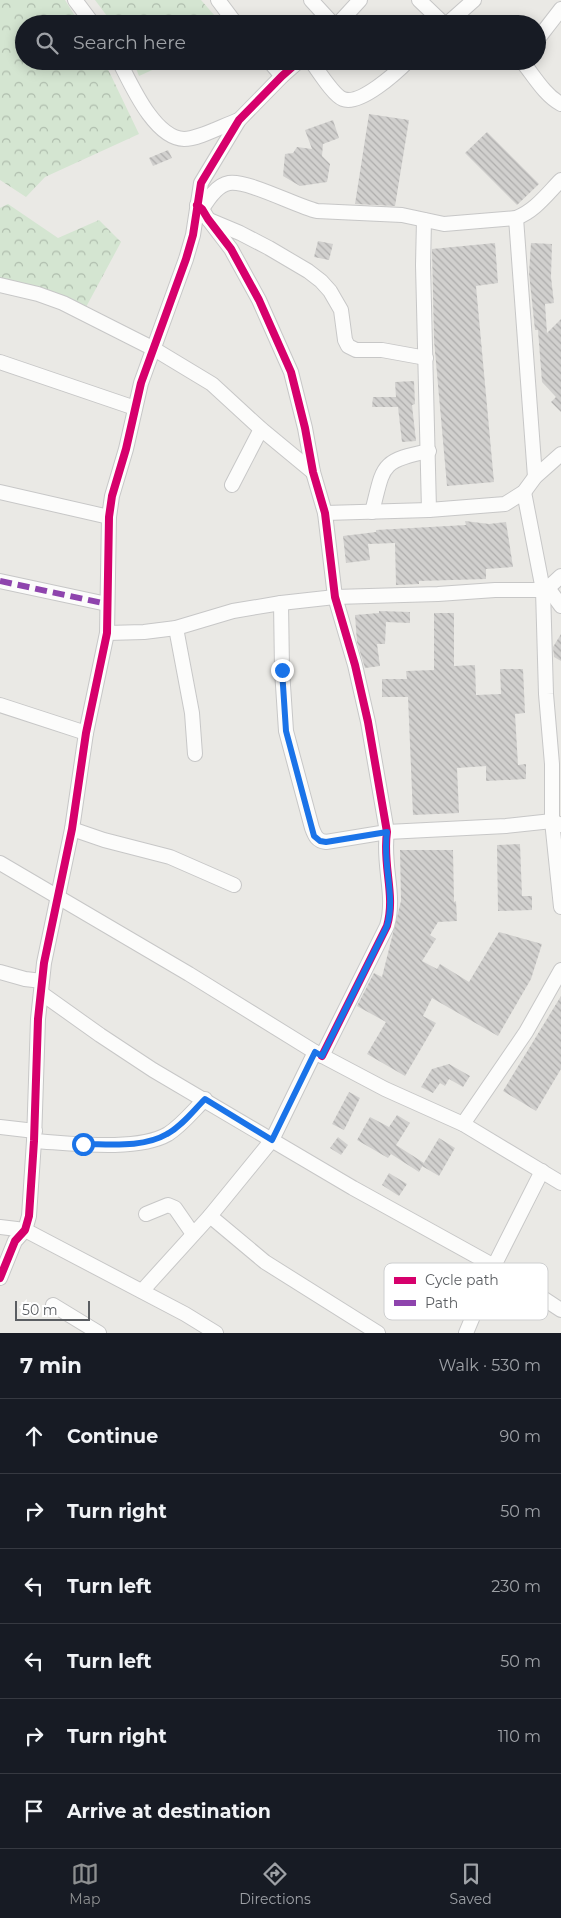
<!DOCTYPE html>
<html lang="en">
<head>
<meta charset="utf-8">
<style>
	:root { --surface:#171b24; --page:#242831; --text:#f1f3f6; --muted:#9ea1a6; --line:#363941; --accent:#8d8f90 }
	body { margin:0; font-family:Montserrat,sans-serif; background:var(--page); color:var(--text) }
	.scale { position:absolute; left:15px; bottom:12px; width:75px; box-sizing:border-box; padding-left:5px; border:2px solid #5b5e62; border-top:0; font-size:14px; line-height:18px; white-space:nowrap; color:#5b5e62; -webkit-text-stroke:4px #fff; paint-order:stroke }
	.stop { position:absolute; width:15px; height:15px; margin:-11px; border:4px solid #1a73e8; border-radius:50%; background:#fff }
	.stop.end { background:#1a73e8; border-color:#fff; box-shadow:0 1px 5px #0008 }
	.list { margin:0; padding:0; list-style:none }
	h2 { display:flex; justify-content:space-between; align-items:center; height:65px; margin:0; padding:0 20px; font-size:21px }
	h2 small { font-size:16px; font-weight:400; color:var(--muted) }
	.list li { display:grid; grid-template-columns:32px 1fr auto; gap:15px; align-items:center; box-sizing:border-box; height:75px; padding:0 20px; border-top:1px solid var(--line) }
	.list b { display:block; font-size:19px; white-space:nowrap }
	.list em { font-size:16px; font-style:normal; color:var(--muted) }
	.icon { flex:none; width:28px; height:28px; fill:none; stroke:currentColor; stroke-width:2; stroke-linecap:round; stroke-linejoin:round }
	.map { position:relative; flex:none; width:561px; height:1333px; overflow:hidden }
	.search { position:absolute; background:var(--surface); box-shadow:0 2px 12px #0003; left:15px; right:15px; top:15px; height:55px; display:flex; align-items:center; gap:12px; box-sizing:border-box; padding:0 18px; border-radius:28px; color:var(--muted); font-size:19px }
	.sheet { height:515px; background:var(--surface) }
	nav { display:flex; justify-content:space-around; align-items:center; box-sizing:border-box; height:70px; border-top:1px solid var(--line); background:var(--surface); font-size:14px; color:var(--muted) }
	nav a { display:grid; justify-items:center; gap:2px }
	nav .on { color:var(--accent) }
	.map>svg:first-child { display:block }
	.forest { fill:url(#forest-crowns) }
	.building { fill:url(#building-back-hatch) }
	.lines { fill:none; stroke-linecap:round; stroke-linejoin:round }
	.minor-casing { stroke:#c7c7c7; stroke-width:16 }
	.minor { stroke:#fcfcfb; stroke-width:14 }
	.quiet { stroke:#8e44ad; stroke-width:6; stroke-dasharray:12 6; stroke-linecap:butt }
	.cycleway-casing { stroke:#fff; stroke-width:11 }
	.cycleway { stroke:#d6006c; stroke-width:8 }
	.route { stroke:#1a73e8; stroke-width:6 }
	.key { fill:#fff; stroke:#cecfd0; stroke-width:1 }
	.key-label { font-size:14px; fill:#5b5e62 }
</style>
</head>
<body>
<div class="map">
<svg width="561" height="1333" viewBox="0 0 561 1333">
	<defs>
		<pattern id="forest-crowns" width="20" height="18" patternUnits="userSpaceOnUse" patternTransform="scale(1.25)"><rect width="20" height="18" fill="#d4e5d1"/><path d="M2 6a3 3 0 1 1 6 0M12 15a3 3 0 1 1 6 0" fill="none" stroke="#afbdad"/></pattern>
		<pattern id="building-back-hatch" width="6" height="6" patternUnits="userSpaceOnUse" patternTransform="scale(1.25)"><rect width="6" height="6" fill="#d1d0ce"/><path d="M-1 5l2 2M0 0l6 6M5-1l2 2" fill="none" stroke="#adacab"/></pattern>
	</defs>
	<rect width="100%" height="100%" fill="#eae9e5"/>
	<!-- forest -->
	<g class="forest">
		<polygon points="0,0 65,0 80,24 24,24 24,61 104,61 139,134 45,177 26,197 0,180"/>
		<polygon points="95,0 201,0 222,24 113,24"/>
		<polygon points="133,61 172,61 139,76"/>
		<polygon points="8,204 58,238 99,220 121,242 85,309 0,290 0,208"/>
	</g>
	<!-- building -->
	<g class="building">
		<polygon points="369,114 409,120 395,206 355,204"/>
		<polygon points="333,120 339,138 323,144 322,156 330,164 327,182 300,186 283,176 285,154 293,153 297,147 312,149 305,130"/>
		<polygon points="487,132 539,184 517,205 465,153"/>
		<polygon points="168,150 172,158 153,166 149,158"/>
		<polygon points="318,241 333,244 329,260 314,257"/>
		<polygon points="495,243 498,283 476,286 494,482 447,486 434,340 432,249"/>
		<polygon points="531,243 552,244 551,277 554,303 545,304 547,333 561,319 561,412 551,402 556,397 542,382 538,330 535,330 529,273"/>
		<polygon points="414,381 415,404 412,405 416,441 402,442 398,407 372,407 373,397 396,397 395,382"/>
		<polygon points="465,521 489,524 506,522 513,567 486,569 486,579 419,581 419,584 396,585 395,543 368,544 370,560 346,563 343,536 376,532 376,530 466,525"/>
		<polygon points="379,611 410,612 410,623 386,622 385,644 377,644 380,666 365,668 357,642 355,615 379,613"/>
		<polygon points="434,613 454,613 454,666 475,665 476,695 501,694 500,669 523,669 525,713 515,714 518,765 526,764 526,779 486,781 486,766 457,768 459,813 413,815 408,697 382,697 382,679 407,679 406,671 434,670"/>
		<polygon points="561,634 561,661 554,657 553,647"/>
		<polygon points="520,844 522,896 532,896 532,910 498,911 497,845"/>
		<polygon points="400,850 453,850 454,902 456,901 457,921 438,922 430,935 436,939 422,961 437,969 440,964 469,982 499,932 542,944 531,979 498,1036 432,998 423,1016 436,1023 405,1076 367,1054 386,1022 357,1006 374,973 382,977 401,901"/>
		<polygon points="561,996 561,1069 536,1111 503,1091"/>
		<polygon points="449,1064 470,1076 463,1087 449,1079 445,1086 440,1083 433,1093 421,1087 432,1069"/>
		<polygon points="349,1092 360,1098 344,1130 332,1124"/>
		<polygon points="397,1115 410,1123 396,1145 424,1163 419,1172 391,1154 388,1158 357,1140 370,1117 389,1127"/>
		<polygon points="338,1137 348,1145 341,1155 330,1148"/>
		<polygon points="439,1138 455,1148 439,1176 422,1166"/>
		<polygon points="389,1173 407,1184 399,1196 382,1185"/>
	</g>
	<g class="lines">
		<!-- minor casing -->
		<g class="minor-casing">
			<g id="minor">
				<polyline points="75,0 93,24"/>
				<polyline points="218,0 236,24"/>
				<polyline points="311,0 333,24"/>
				<polyline points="419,0 444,24"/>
				<polyline points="338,24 360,0"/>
				<polyline points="447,24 474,0"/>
				<polyline points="537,40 561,9"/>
				<path d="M119 61C131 84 154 138 184 139 199 139 224 125 239 120"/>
				<polyline points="269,61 282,76"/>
				<path d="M311 61C318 70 333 95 343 99 360 106 397 72 408 61"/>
				<path d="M526 61 525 65C535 78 546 96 561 104"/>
				<path d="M197 205 202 209 208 219 231 249 259 300 291 372 305 428 313 472 325 513 335 597 355 665 368 722 387 832C382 865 396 895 387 926L322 1056"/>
				<path d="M202 209C208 199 217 185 229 183 248 180 296 206 317 211L402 215 444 224 516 218C535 211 547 194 561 180"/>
				<polyline points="516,218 535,477"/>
				<polyline points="209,220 240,233 269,248 308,271 321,281 330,291 341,310 345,340 348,346 356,350 382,350 426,358"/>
				<polyline points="424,220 423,265 429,510"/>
				<polyline points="0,285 38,294 63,303 154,349 212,384 261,429 313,472"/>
				<polyline points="0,362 135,408"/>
				<polyline points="232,485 261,429"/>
				<polyline points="0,492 109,517"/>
				<polyline points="524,492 543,590 546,694 552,764 552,821 561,907"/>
				<path d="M372 512C384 466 379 461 429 451"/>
				<polyline points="325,513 429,510 505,504 524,492 535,477 561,454"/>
				<polyline points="0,581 107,604"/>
				<polyline points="548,588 561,606"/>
				<path d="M281 603 282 670 286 731 312 828C315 836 317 841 326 842L387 832 506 826 552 821 561 825"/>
				<polyline points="176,628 192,713 195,754"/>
				<polyline points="107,633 144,632 176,628 233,611 281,603 335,597 438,594 495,590 543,590 548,588 561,576"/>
				<polyline points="0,705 86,733"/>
				<polyline points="72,829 104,840 170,857 234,885"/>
				<polyline points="0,863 189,974 315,1052 385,1089 463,1124 561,1183"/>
				<polyline points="0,972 25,979 42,981"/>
				<polyline points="41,993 100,1035 153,1070 353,1188 494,1266 561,1310"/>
				<polyline points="463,1124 526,1032 561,970"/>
				<polyline points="0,1127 35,1131"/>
				<path d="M34 1141C70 1143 137 1152 168 1134 182 1125 193 1111 205 1099"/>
				<polyline points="146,1214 168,1205 175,1208 193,1234"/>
				<polyline points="210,1216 265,1262 378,1333"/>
				<polyline points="0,1227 25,1230 185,1314 216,1333"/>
				<polyline points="0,1278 15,1241 25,1230 29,1216 34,1141 38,1019 44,963 72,829 86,733 107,633 109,517 112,496 126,449 141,383 186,259 193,235 201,183 239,120 282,76 299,61"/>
				<polyline points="142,1291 210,1216 272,1140 315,1052"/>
				<polyline points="53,1305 99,1333"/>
				<polyline points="466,1333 494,1266 542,1171"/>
			</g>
		</g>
		<!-- minor -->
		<use href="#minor" class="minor"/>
		<!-- quiet -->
		<polyline class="quiet" points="0,581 107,604"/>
		<!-- cycleway casing -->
		<g class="cycleway-casing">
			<g id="cycleway">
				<path d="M197 205 202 209 208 219 231 249 259 300 291 372 305 428 313 472 325 513 335 597 355 665 368 722 387 832C382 865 396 895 387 926L322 1056"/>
				<polyline points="0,1278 15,1241 25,1230 29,1216 34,1141 38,1019 44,963 72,829 86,733 107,633 109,517 112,496 126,449 141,383 186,259 193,235 201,183 239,120 282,76 299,61"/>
			</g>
		</g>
		<!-- cycleway -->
		<use href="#cycleway" class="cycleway"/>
	</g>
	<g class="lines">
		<!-- route -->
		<path class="route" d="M83 1144C110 1144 143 1148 167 1134 182 1126 193 1111 205 1099L272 1140 315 1052 322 1056 387 926C396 895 382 865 387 832L326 842 320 841 314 836 286 731 282 670"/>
	</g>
	<!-- legend -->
	<rect x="384" y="1263" width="164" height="57" rx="8" class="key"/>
	<rect x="394" y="1277" width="22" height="7" fill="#d6006c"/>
	<rect x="394" y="1300" width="22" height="6" fill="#8e44ad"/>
	<g class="key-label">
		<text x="425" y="1285">Cycle path</text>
		<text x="425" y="1308">Path</text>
	</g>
</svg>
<div class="scale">50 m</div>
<div class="stop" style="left:83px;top:1144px"></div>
<div class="stop end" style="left:282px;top:670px"></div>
<div class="search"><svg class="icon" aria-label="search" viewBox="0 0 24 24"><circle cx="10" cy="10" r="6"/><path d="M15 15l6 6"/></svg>Search here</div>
</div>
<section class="sheet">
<h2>7 min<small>Walk · 530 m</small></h2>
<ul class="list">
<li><svg class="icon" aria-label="ahead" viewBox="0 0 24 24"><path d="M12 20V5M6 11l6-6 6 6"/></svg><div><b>Continue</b></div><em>90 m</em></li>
<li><svg class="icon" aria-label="right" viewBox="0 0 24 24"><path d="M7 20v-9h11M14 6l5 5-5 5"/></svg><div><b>Turn right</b></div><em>50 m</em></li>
<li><svg class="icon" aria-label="left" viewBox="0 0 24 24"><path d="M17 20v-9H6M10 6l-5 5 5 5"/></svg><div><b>Turn left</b></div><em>230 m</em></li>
<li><svg class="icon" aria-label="left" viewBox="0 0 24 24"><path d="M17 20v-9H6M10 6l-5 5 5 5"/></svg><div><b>Turn left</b></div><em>50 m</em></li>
<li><svg class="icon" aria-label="right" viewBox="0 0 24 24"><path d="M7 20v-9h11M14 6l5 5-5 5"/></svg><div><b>Turn right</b></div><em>110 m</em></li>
<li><svg class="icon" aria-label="arrive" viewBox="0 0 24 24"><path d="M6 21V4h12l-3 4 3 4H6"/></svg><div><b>Arrive at destination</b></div></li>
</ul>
</section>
<nav>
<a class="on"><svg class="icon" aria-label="map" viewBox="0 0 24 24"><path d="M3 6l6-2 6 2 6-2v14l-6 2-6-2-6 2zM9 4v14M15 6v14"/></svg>Map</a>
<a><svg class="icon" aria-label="directions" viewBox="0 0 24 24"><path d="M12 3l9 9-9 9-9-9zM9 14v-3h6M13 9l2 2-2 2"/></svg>Directions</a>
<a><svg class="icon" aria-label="saved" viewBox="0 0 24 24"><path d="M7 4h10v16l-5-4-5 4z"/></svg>Saved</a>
</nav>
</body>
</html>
